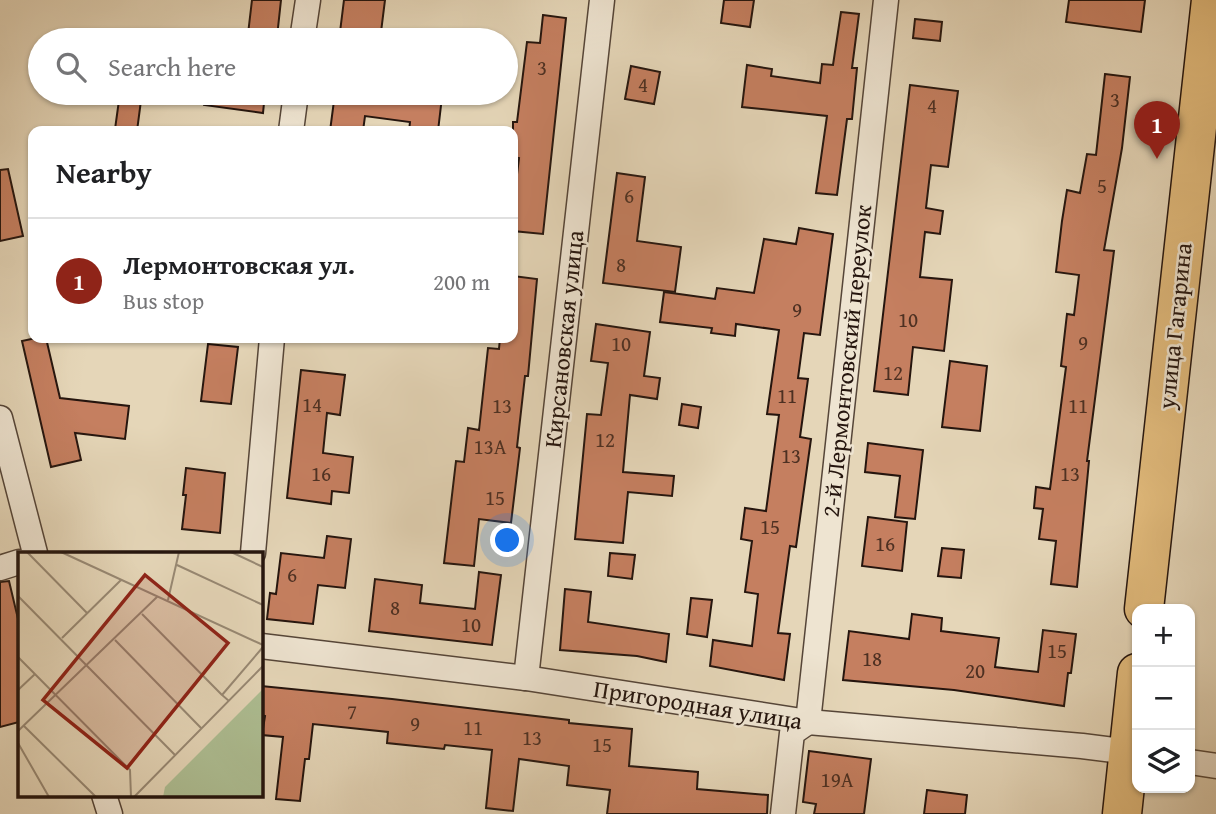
<!DOCTYPE html>
<html lang="en">
<head>
<meta charset="utf-8">
<style>
	:root { --surface:#fff; --page:#f6f6f6; --text:#202124; --muted:#757577; --line:#e0e0e0; --accent:#8f2418 }
	body { margin:0; font-family:"Gentium Book Plus",serif; background:var(--page); color:var(--text) }
	.controls { position:absolute; right:21px; bottom:21px; display:grid; overflow:hidden; border-radius:14px; box-shadow:0 2px 5px #0004 }
	.controls button { width:63px; height:63px; display:grid; place-items:center; padding:0; border:0; border-bottom:2px solid var(--line); background:var(--surface); color:var(--text); font:35px sans-serif }
	.you { position:absolute; left:508px; top:541px; width:24px; height:24px; margin:-18px; border:5px solid #fff; border-radius:50%; background:#1a73e8; box-shadow:0 0 0 10px #1a73e833 }
	.badge { display:grid; place-items:center; width:46px; height:46px; border-radius:50%; background:var(--accent); color:#fff; font-size:23px; font-weight:700 }
	.pin { position:absolute; translate:-50% -58px; filter:drop-shadow(0 2px 4px #0008) }
	.pin::after { content:''; position:absolute; top:37px; width:24px; height:21px; background:inherit; clip-path:polygon(0 0,100% 0,50% 100%) }
	.list { margin:0; padding:0; list-style:none }
	h2 { display:flex; justify-content:space-between; align-items:center; height:91px; margin:0; padding:0 28px; font-size:30px }
	h2 small { font-size:23px; font-weight:400; color:var(--muted) }
	.list li { display:grid; grid-template-columns:46px 1fr auto; gap:21px; align-items:center; box-sizing:border-box; height:126px; padding:0 28px; border-top:2px solid var(--line) }
	.list b { display:block; font-size:26px; white-space:nowrap }
	.list p { margin:0; font-size:23px; white-space:nowrap; color:var(--muted) }
	.list em { font-size:23px; font-style:normal; color:var(--muted) }
	.icon { flex:none; width:38px; height:38px; fill:none; stroke:currentColor; stroke-width:2; stroke-linecap:round; stroke-linejoin:round }
	.map { position:relative; flex:none; width:1216px; height:814px; overflow:hidden }
	.search { position:absolute; background:var(--surface); box-shadow:0 2px 5px #0004; left:28px; top:28px; width:490px; height:77px; display:flex; align-items:center; gap:18px; box-sizing:border-box; padding:0 24px; border-radius:38px; color:var(--muted); font-size:26px }
	.panel { position:absolute; background:var(--surface); box-shadow:0 2px 5px #0004; left:28px; top:126px; width:490px; height:217px; border-radius:14px }
	.map>svg:first-child { display:block }
	.building { fill:#c57f60; stroke:#25150e; stroke-width:2 }
	.lines { fill:none; stroke-linecap:round; stroke-linejoin:round }
	.minor-casing { stroke:#554538; stroke-width:27 }
	.primary-casing { stroke:#25150e; stroke-width:41 }
	.minor { stroke:#eee4d1; stroke-width:24 }
	.primary { stroke:#e2bb7c; stroke-width:38 }
	.labels { text-anchor:middle; stroke-width:5; stroke-linejoin:round; paint-order:stroke }
	.number-label { font-size:21px; fill:#4d3022 }
	.street-label { font-size:24px; fill:#25150e; stroke:#eee4d1 }
	.inset-road { fill:none; stroke:#988974; stroke-width:2 }
	.view { fill:#8f2418; fill-opacity:0.15; stroke:#8f2418; stroke-width:3.5 }
	.inset-edge { fill:none; stroke:#25150e; stroke-width:3.5 }
</style>
</head>
<body>
<div class="map">
<svg width="1216" height="814" viewBox="0 0 1216 814">
	<rect width="100%" height="100%" fill="#e5d6b8"/>
	<filter id="stains"><feTurbulence type="fractalNoise" baseFrequency=".00286" numOctaves="4"/><feColorMatrix values="0 0 0 0 .2 0 0 0 0 .09 0 0 0 0 .02 0 0 0 .5 -.17"/></filter>
	<radialGradient id="worn" r=".72"><stop offset=".6" stop-color="#630" stop-opacity="0"/><stop offset="1" stop-color="#630" stop-opacity=".3"/></radialGradient>
	<!-- building -->
	<g class="building">
		<polygon points="252,0 281,0 277,37 248,34"/>
		<polygon points="344,0 385,0 380,40 339,40"/>
		<polygon points="724,0 754,0 750,27 721,23"/>
		<polygon points="1069,0 1145,0 1141,32 1066,22"/>
		<polygon points="841,12 859,14 852,68 857,68 852,119 847,119 837,195 816,193 827,116 742,107 747,65 772,69 771,76 820,83 822,64 833,65"/>
		<polygon points="543,15 566,18 543,234 513,231 513,207 519,158 513,157 513,122 517,122 527,42 540,43"/>
		<polygon points="915,19 942,22 940,41 913,38"/>
		<polygon points="631,66 660,72 654,104 625,99"/>
		<polygon points="1105,74 1130,77 1122,148 1104,250 1114,251 1087,461 1089,461 1077,587 1051,584 1056,541 1039,539 1043,509 1034,508 1036,487 1050,489 1066,367 1061,366 1067,314 1074,315 1079,275 1056,272 1062,221 1067,190 1080,193 1087,154 1096,155"/>
		<polygon points="910,85 958,91 948,167 931,165 926,208 943,211 940,234 925,232 920,277 952,280 944,351 913,347 908,395 874,391"/>
		<polygon points="120,93 142,93 137,131 115,129"/>
		<polygon points="204,93 265,93 263,113 204,105"/>
		<polygon points="335,93 402,93 442,97 438,131 409,131 410,122 365,116 363,131 330,131"/>
		<polygon points="8,169 23,236 0,241 0,170"/>
		<polygon points="617,173 645,177 637,241 681,247 675,292 603,283"/>
		<polygon points="799,228 833,234 820,335 804,333 798,378 808,379 800,437 811,439 796,547 790,546 778,633 790,634 784,680 710,666 713,640 752,646 758,594 745,592 752,541 741,539 745,508 766,511 779,415 767,414 779,330 736,324 735,336 711,333 712,328 660,322 664,292 715,299 717,288 754,293 764,239 796,244"/>
		<polygon points="513,276 537,279 528,376 525,376 517,447 520,448 511,523 479,519 474,566 444,563 456,461 464,462 468,428 479,430 488,348 499,349 500,338 513,338"/>
		<polygon points="596,324 650,332 644,376 660,378 657,399 630,395 623,472 674,476 672,496 628,492 623,543 575,539 587,414 601,415 608,363 591,361"/>
		<polygon points="36,338 46,338 60,398 129,406 125,439 75,433 81,460 51,467 22,341"/>
		<polygon points="208,344 238,347 231,404 201,401"/>
		<polygon points="950,361 987,366 980,431 942,427"/>
		<polygon points="301,370 345,375 340,415 327,413 323,453 353,457 349,493 332,491 331,504 287,498"/>
		<polygon points="682,404 701,407 698,428 679,425"/>
		<polygon points="868,443 923,450 915,519 895,517 900,476 865,472"/>
		<polygon points="186,468 225,473 220,533 182,529 186,495 183,495"/>
		<polygon points="868,517 907,522 902,571 862,566"/>
		<polygon points="327,536 351,539 345,588 318,585 313,624 267,619 270,593 276,594 281,553 324,558"/>
		<polygon points="942,548 964,550 961,578 938,576"/>
		<polygon points="610,553 635,555 632,579 608,576"/>
		<polygon points="479,572 501,575 492,645 369,631 375,579 422,585 420,603 475,609"/>
		<polygon points="9,581 19,623 19,722 0,727 0,582"/>
		<polygon points="565,589 591,592 588,622 669,634 666,662 637,656 560,650"/>
		<polygon points="691,598 712,600 707,637 687,634"/>
		<polygon points="912,614 942,618 941,631 999,638 995,667 1038,672 1043,630 1076,634 1071,673 1068,673 1064,706 954,690 843,680 849,631 909,639"/>
		<polygon points="261,686 392,699 569,720 569,723 632,729 629,766 698,772 697,789 768,795 767,814 607,814 610,790 567,785 569,766 519,759 513,811 486,808 492,750 445,745 444,749 387,743 388,732 313,724 309,759 305,759 300,801 276,799 283,737 262,735 265,716 261,715"/>
		<polygon points="809,751 871,759 864,814 814,814 816,804 803,802"/>
		<polygon points="927,790 967,795 965,814 924,814"/>
	</g>
	<g class="lines">
		<!-- minor casing -->
		<g class="minor-casing">
			<g id="minor">
				<polyline points="302,40 308,0"/>
				<polyline points="291,131 296,93"/>
				<polyline points="0,418 35,553"/>
				<polyline points="253,553 272,338"/>
				<polyline points="0,568 19,562"/>
				<polyline points="261,646 526,678 808,722 1082,746 1137,753"/>
				<polyline points="526,678 602,0"/>
				<polyline points="1190,762 1216,766"/>
				<polyline points="104,795 110,814"/>
				<polyline points="783,814 792,733 808,722 886,0"/>
			</g>
		</g>
		<!-- primary casing -->
		<g class="primary-casing">
			<g id="primary">
				<polyline points="1144,609 1211,0"/>
				<polyline points="1122,814 1137,673"/>
			</g>
		</g>
		<!-- minor -->
		<use href="#minor" class="minor"/>
		<!-- primary -->
		<use href="#primary" class="primary"/>
	</g>
	<g class="labels">
		<!-- number labels -->
		<g class="number-label">
			<text x="542" y="75">3</text>
			<text x="643" y="92">4</text>
			<text x="1115" y="107">3</text>
			<text x="932" y="113">4</text>
			<text x="1102" y="193">5</text>
			<text x="629" y="203">6</text>
			<text x="621" y="272">8</text>
			<text x="797" y="317">9</text>
			<text x="908" y="327">10</text>
			<text x="1083" y="350">9</text>
			<text x="621" y="351">10</text>
			<text x="893" y="380">12</text>
			<text x="787" y="403">11</text>
			<text x="312" y="412">14</text>
			<text x="502" y="413">13</text>
			<text x="1078" y="413">11</text>
			<text x="605" y="447">12</text>
			<text x="490" y="454">13А</text>
			<text x="791" y="463">13</text>
			<text x="321" y="481">16</text>
			<text x="1070" y="481">13</text>
			<text x="495" y="505">15</text>
			<text x="770" y="534">15</text>
			<text x="885" y="551">16</text>
			<text x="292" y="582">6</text>
			<text x="395" y="615">8</text>
			<text x="471" y="632">10</text>
			<text x="1057" y="658">15</text>
			<text x="872" y="666">18</text>
			<text x="975" y="678">20</text>
			<text x="352" y="719">7</text>
			<text x="415" y="731">9</text>
			<text x="473" y="735">11</text>
			<text x="532" y="745">13</text>
			<text x="602" y="752">15</text>
			<text x="837" y="787">19А</text>
		</g>
		<!-- street labels -->
		<g class="street-label">
			<text transform="translate(1175 326) rotate(-84)" y="8">улица Гагарина</text>
			<text transform="translate(564 339) rotate(-84)" y="8">Кирсановская улица</text>
			<text transform="translate(847 361) rotate(-84)" y="8">2-й Лермонтовский переулок</text>
			<text transform="translate(698 705) rotate(9)" y="8">Пригородная улица</text>
		</g>
	</g>
	<!-- overview -->
	<g transform="translate(18 552)">
		<rect width="245" height="245" fill="#e5d6b8"/>
		<path d="M245 137V245H145L147 235Z" fill="#aebf94"/>
		<path class="inset-road" d="M9 0 69 61M43 0 245 93M213 0 245 15M159 13 245 53M0 44 157 203M150 48 161 0M124 62 204 143M44 86 103 28M97 88 184 177M0 105 112 218 113 245M0 138 17 122M211 149 204 143 245 95M6 174 78 245M0 179 140 44M0 191 31 245M116 245 245 114"/>
		<path class="view" d="M127 23 210 91 109 216 25 148Z"/>
		<rect width="245" height="245" class="inset-edge"/>
	</g>
	<rect width="100%" height="100%" filter="url(#stains)"/>
	<rect width="100%" height="100%" fill="url(#worn)"/>
</svg>
<div class="controls">
<button>+</button>
<button>−</button>
<button><svg class="icon" aria-label="layers" viewBox="0 0 24 24"><path d="M12 4l9 5-9 5-9-5zM3 14l9 5 9-5"/></svg></button>
</div>
<div class="you"></div>
<div class="pin badge" style="left:1157px;top:159px">1</div>
<div class="search"><svg class="icon" aria-label="search" viewBox="0 0 24 24"><circle cx="10" cy="10" r="6"/><path d="M15 15l6 6"/></svg>Search here</div>
<section class="panel">
<h2>Nearby<small></small></h2>
<ul class="list">
<li><span class="badge">1</span><div><b>Лермонтовская ул.</b><p>Bus stop</p></div><em>200 m</em></li>
</ul>
</section>
</div>
</body>
</html>
